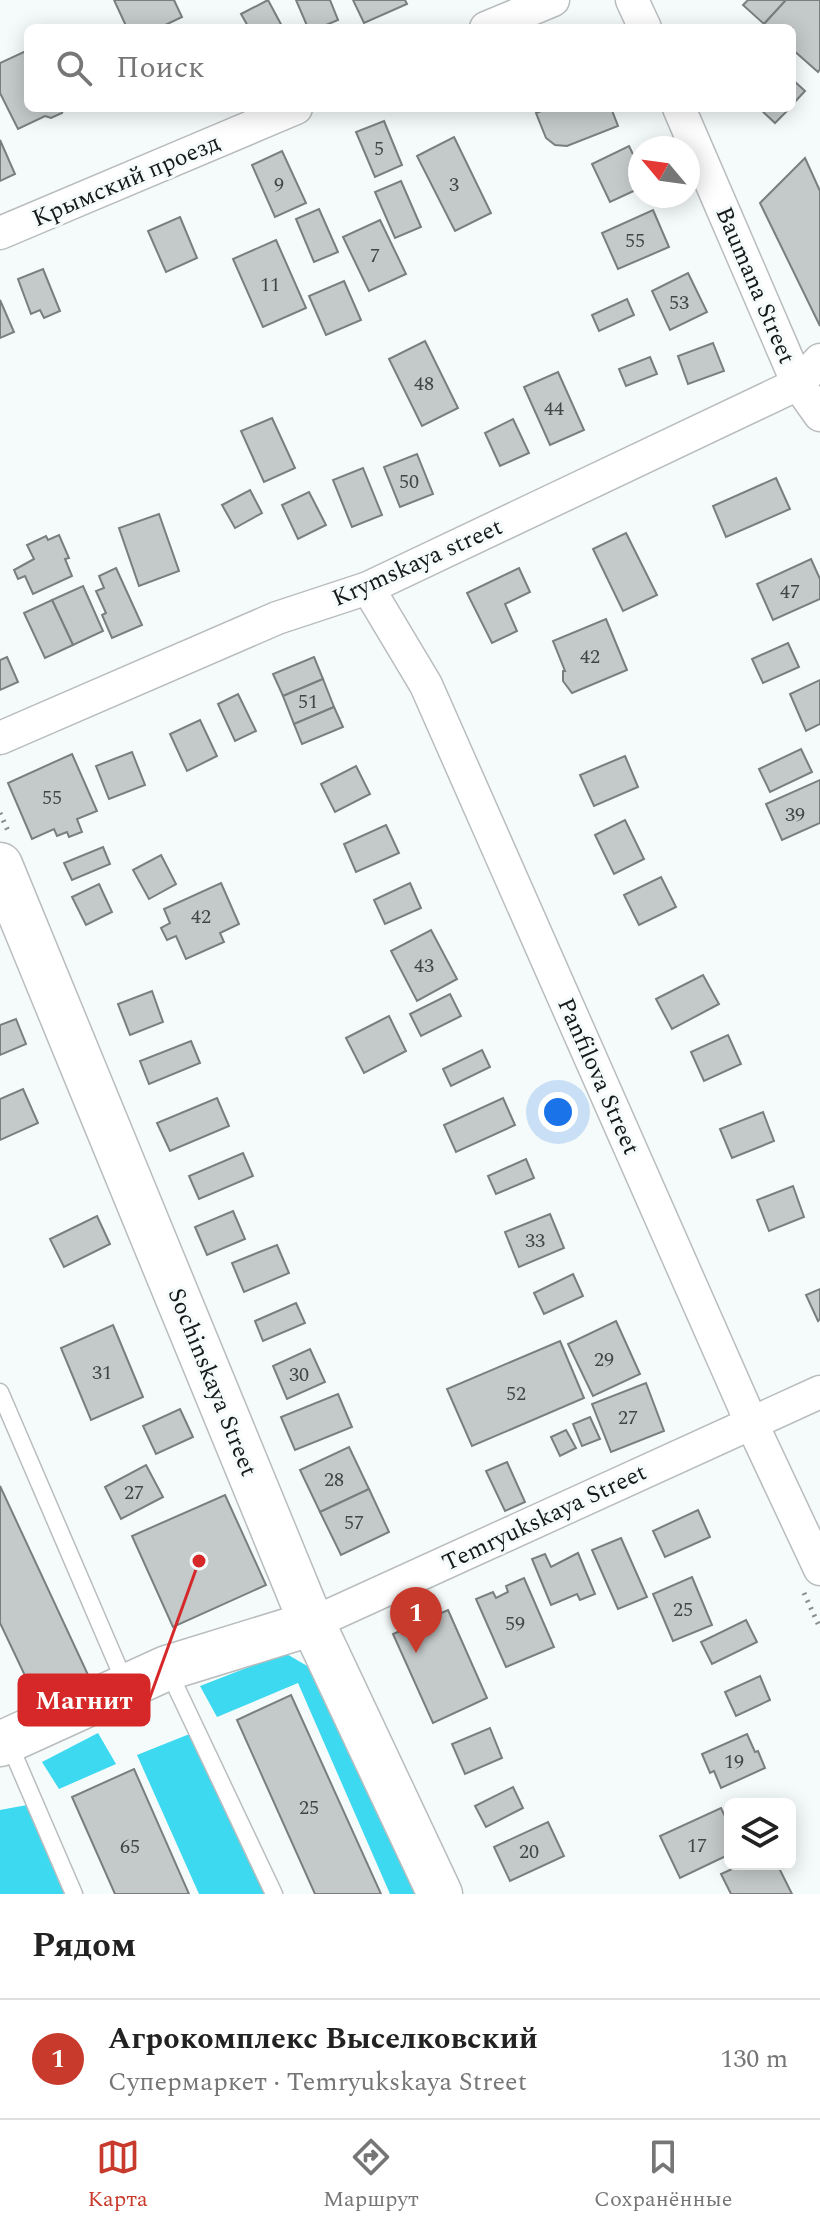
<!DOCTYPE html>
<html lang="ru">
<head>
<meta charset="utf-8">
<style>
	:root { --surface:#fff; --page:#f6f6f6; --text:#222; --muted:#767676; --line:#e0e0e0; --accent:#c83b2c }
	body { margin:0; font-family:Spectral,serif; background:var(--page); color:var(--text) }
	.controls { position:absolute; right:24px; bottom:24px; display:grid; overflow:hidden; border-radius:12px; box-shadow:0 4px 20px #0003 }
	.controls button { width:72px; height:72px; display:grid; place-items:center; padding:0; border:0; border-bottom:2px solid var(--line); background:var(--surface); color:var(--text); font:40px sans-serif }
	.compass { position:absolute; left:628px; top:136px; width:72px; height:72px; border-radius:50%; background:var(--surface); box-shadow:0 4px 20px #0003; rotate:299deg }
	.you { position:absolute; left:558px; top:1112px; width:28px; height:28px; margin:-20px; border:6px solid #fff; border-radius:50%; background:#1a73e8; box-shadow:0 0 0 12px #1a73e833 }
	.badge { display:grid; place-items:center; width:52px; height:52px; border-radius:50%; background:var(--accent); color:#fff; font-size:26px; font-weight:700 }
	.pin { position:absolute; translate:-50% -66px; filter:drop-shadow(0 2px 4px #0008) }
	.pin::after { content:''; position:absolute; top:42px; width:28px; height:24px; background:inherit; clip-path:polygon(0 0,100% 0,50% 100%) }
	.list { margin:0; padding:0; list-style:none }
	h2 { display:flex; justify-content:space-between; align-items:center; height:104px; margin:0; padding:0 32px; font-size:34px }
	h2 small { font-size:26px; font-weight:400; color:var(--muted) }
	.list li { display:grid; grid-template-columns:52px 1fr auto; gap:24px; align-items:center; box-sizing:border-box; height:120px; padding:0 32px; border-top:2px solid var(--line) }
	.list b { display:block; font-size:30px; white-space:nowrap }
	.list p { margin:0; font-size:26px; white-space:nowrap; color:var(--muted) }
	.list em { font-size:26px; font-style:normal; color:var(--muted) }
	.icon { flex:none; width:44px; height:44px; fill:none; stroke:currentColor; stroke-width:2; stroke-linecap:round; stroke-linejoin:round }
	.map { position:relative; flex:none; width:820px; height:1894px; overflow:hidden }
	.search { position:absolute; background:var(--surface); box-shadow:0 4px 20px #0003; left:24px; right:24px; top:24px; height:88px; display:flex; align-items:center; gap:20px; box-sizing:border-box; padding:0 28px; border-radius:12px; color:var(--muted); font-size:30px }
	.sheet { height:224px; background:var(--surface) }
	nav { display:flex; justify-content:space-around; align-items:center; box-sizing:border-box; height:112px; border-top:2px solid var(--line); background:var(--surface); font-size:22px; color:var(--muted) }
	nav a { display:grid; justify-items:center; gap:4px }
	nav .on { color:var(--accent) }
	.map>svg:first-child { display:block }
	.forest { fill:#3dd9f0 }
	.building { fill:#c4c9ca; stroke:#7a7e7f; stroke-width:2 }
	.lines { fill:none; stroke-linecap:round; stroke-linejoin:round }
	.lane-casing { stroke:#b9bdbe; stroke-width:19 }
	.street-casing { stroke:#b9bdbe; stroke-width:35 }
	.secondary-casing { stroke:#b9bdbe; stroke-width:47 }
	.path { stroke:#8a8e8f; stroke-width:5; stroke-dasharray:2 6; stroke-linecap:butt }
	.lane { stroke:#fff; stroke-width:16 }
	.street { stroke:#fff; stroke-width:32 }
	.secondary { stroke:#fff; stroke-width:44 }
	.labels { text-anchor:middle; stroke-width:6; stroke-linejoin:round; paint-order:stroke }
	.number-label { font-size:20px; fill:#424545 }
	.street-label { font-size:24px; fill:#171919; stroke:#f5fafb }
	.leader { fill:none; stroke:#d62828; stroke-width:3 }
	.callout-dot { fill:#d62828; stroke:#f5fafb; stroke-width:3 }
	.callout { fill:#d62828; stroke:#d62828; stroke-width:3 }
	.callout-label { font-size:26px; text-anchor:middle; font-weight:bold; fill:#fff }
</style>
</head>
<body>
<div class="map">
<svg width="820" height="1894" viewBox="0 0 820 1894">
	<rect width="100%" height="100%" fill="#f5fafb"/>
	<!-- forest -->
	<g class="forest">
		<polygon points="285,1653 338,1684 431,1894 390,1894 298,1683 217,1717 200,1686"/>
		<polygon points="98,1733 116,1764 59,1789 42,1762"/>
		<polygon points="192,1733 266,1894 199,1894 137,1755"/>
		<polygon points="27,1805 64,1894 0,1894 0,1810"/>
	</g>
	<!-- building -->
	<g class="building">
		<polygon points="114,0 174,0 182,17 159,28 127,28"/>
		<polygon points="268,0 283,28 249,28 241,14"/>
		<polygon points="296,0 330,0 338,20 319,28 308,28"/>
		<polygon points="353,0 405,0 407,4 364,23"/>
		<polygon points="748,0 786,0 764,24 743,5"/>
		<polygon points="786,0 820,0 820,69 818,72 792,49 792,28 769,28 764,24"/>
		<polygon points="28,50 28,108 64,108 62,113 51,118 45,116 18,129 0,93 0,63"/>
		<polygon points="792,79 805,91 792,105"/>
		<polygon points="549,108 611,108 618,126 567,146 555,145 546,138 536,113"/>
		<polygon points="759,108 790,108 775,123"/>
		<polygon points="384,121 402,165 375,177 356,132"/>
		<polygon points="454,137 491,213 455,231 417,156"/>
		<polygon points="0,140 15,174 0,181"/>
		<polygon points="629,146 640,169 640,188 610,202 592,164"/>
		<polygon points="282,151 306,203 275,217 252,165"/>
		<polygon points="805,158 820,191 820,326 760,203"/>
		<polygon points="401,181 421,227 395,238 375,192"/>
		<polygon points="319,209 338,252 314,262 296,219"/>
		<polygon points="653,210 669,247 618,269 602,233"/>
		<polygon points="180,217 197,258 166,272 148,231"/>
		<polygon points="380,220 406,274 369,291 343,237"/>
		<polygon points="276,240 306,308 263,327 233,259"/>
		<polygon points="43,269 60,311 44,318 40,310 31,314 18,279"/>
		<polygon points="688,273 707,312 670,330 652,291"/>
		<polygon points="344,281 361,320 326,335 309,296"/>
		<polygon points="627,299 634,315 599,331 592,315"/>
		<polygon points="0,300 14,332 0,338"/>
		<polygon points="425,341 458,408 422,426 389,359"/>
		<polygon points="713,343 724,371 688,384 678,356"/>
		<polygon points="650,357 657,374 626,386 619,369"/>
		<polygon points="558,372 584,430 550,445 524,387"/>
		<polygon points="272,418 295,468 264,482 241,431"/>
		<polygon points="513,419 529,453 500,466 485,433"/>
		<polygon points="417,454 433,494 400,507 384,467"/>
		<polygon points="363,468 382,515 352,527 333,480"/>
		<polygon points="776,478 790,509 726,537 713,506"/>
		<polygon points="250,490 262,513 235,528 222,505"/>
		<polygon points="309,492 326,525 298,539 282,505"/>
		<polygon points="159,514 179,571 139,586 119,528"/>
		<polygon points="626,533 657,595 623,611 593,549"/>
		<polygon points="59,535 69,558 65,559 72,576 33,594 25,576 18,579 14,570 34,559 27,545 46,536 48,540"/>
		<polygon points="811,559 820,579 820,599 773,620 757,584"/>
		<polygon points="116,568 142,625 112,638 102,615 106,613 96,591 104,588 99,576"/>
		<polygon points="519,568 530,592 505,604 517,631 492,643 467,593"/>
		<polygon points="83,586 103,631 73,645 52,600"/>
		<polygon points="52,600 73,645 45,658 24,613"/>
		<polygon points="606,619 627,670 572,693 563,681 563,671 565,671 553,641"/>
		<polygon points="788,643 799,667 763,683 752,659"/>
		<polygon points="7,657 18,682 0,690 0,660"/>
		<polygon points="314,657 323,679 283,696 273,674"/>
		<polygon points="323,679 334,707 294,724 283,696"/>
		<polygon points="820,680 820,724 806,731 790,694"/>
		<polygon points="238,694 256,731 235,741 218,704"/>
		<polygon points="334,707 343,727 302,744 294,724"/>
		<polygon points="200,720 217,756 187,771 170,734"/>
		<polygon points="801,749 812,772 770,792 759,769"/>
		<polygon points="132,752 145,785 109,799 96,766"/>
		<polygon points="72,754 97,811 77,819 82,832 69,837 67,832 57,836 54,829 32,839 8,783"/>
		<polygon points="625,756 638,787 594,806 580,775"/>
		<polygon points="356,766 370,794 335,812 321,784"/>
		<polygon points="820,780 820,823 782,840 766,804"/>
		<polygon points="625,820 644,859 614,874 595,835"/>
		<polygon points="386,825 399,853 356,872 344,844"/>
		<polygon points="103,847 110,864 72,880 64,863"/>
		<polygon points="161,855 176,884 149,899 133,870"/>
		<polygon points="661,877 676,907 639,925 624,895"/>
		<polygon points="221,883 239,924 220,933 224,942 186,959 176,936 167,940 161,928 170,923 164,909"/>
		<polygon points="410,883 421,908 385,924 374,900"/>
		<polygon points="99,884 112,912 86,925 72,897"/>
		<polygon points="431,930 457,979 417,1001 391,951"/>
		<polygon points="703,975 719,1004 672,1029 656,999"/>
		<polygon points="152,991 163,1022 130,1035 118,1004"/>
		<polygon points="450,994 461,1016 421,1036 410,1014"/>
		<polygon points="389,1016 406,1051 364,1073 346,1038"/>
		<polygon points="16,1019 26,1044 0,1055 0,1025"/>
		<polygon points="728,1035 741,1064 704,1081 691,1052"/>
		<polygon points="191,1041 200,1063 149,1084 140,1061"/>
		<polygon points="482,1050 490,1067 451,1086 443,1069"/>
		<polygon points="23,1089 38,1123 0,1140 0,1099"/>
		<polygon points="217,1098 229,1126 170,1151 157,1123"/>
		<polygon points="503,1098 515,1125 456,1152 444,1125"/>
		<polygon points="763,1112 774,1141 732,1158 720,1129"/>
		<polygon points="243,1153 253,1176 199,1199 189,1176"/>
		<polygon points="526,1159 534,1178 496,1194 488,1176"/>
		<polygon points="793,1186 804,1217 769,1231 757,1200"/>
		<polygon points="233,1211 245,1239 207,1255 195,1227"/>
		<polygon points="550,1214 564,1248 519,1267 505,1232"/>
		<polygon points="97,1216 110,1244 64,1267 50,1239"/>
		<polygon points="277,1245 289,1273 244,1292 232,1263"/>
		<polygon points="573,1274 583,1296 544,1314 534,1293"/>
		<polygon points="820,1289 820,1319 818,1321 806,1295"/>
		<polygon points="296,1303 305,1323 263,1341 255,1321"/>
		<polygon points="616,1321 640,1374 593,1396 568,1344"/>
		<polygon points="113,1325 143,1397 91,1420 61,1348"/>
		<polygon points="560,1341 584,1398 472,1446 447,1389"/>
		<polygon points="310,1349 325,1382 287,1399 273,1366"/>
		<polygon points="646,1383 664,1431 611,1452 592,1404"/>
		<polygon points="338,1394 352,1427 295,1450 281,1417"/>
		<polygon points="180,1409 193,1437 156,1454 143,1426"/>
		<polygon points="590,1417 600,1439 582,1446 573,1424"/>
		<polygon points="566,1430 576,1448 560,1456 551,1437"/>
		<polygon points="349,1447 369,1489 320,1512 300,1470"/>
		<polygon points="507,1462 525,1502 505,1511 486,1471"/>
		<polygon points="146,1465 163,1497 121,1519 105,1487"/>
		<polygon points="0,1486 89,1677 37,1701 0,1623"/>
		<polygon points="369,1489 389,1532 341,1555 320,1512"/>
		<polygon points="225,1495 266,1585 173,1627 132,1536"/>
		<polygon points="698,1510 710,1537 665,1557 653,1531"/>
		<polygon points="621,1538 647,1597 618,1609 592,1550"/>
		<polygon points="578,1553 595,1594 580,1600 577,1594 551,1605 532,1559 545,1554 551,1567"/>
		<polygon points="692,1577 712,1625 673,1641 653,1594"/>
		<polygon points="524,1578 554,1647 506,1667 476,1599 493,1592 496,1598 508,1592 506,1586"/>
		<polygon points="448,1610 487,1698 433,1723 393,1634"/>
		<polygon points="746,1620 757,1642 712,1664 701,1642"/>
		<polygon points="760,1676 770,1700 736,1716 725,1692"/>
		<polygon points="291,1695 381,1894 315,1894 237,1720"/>
		<polygon points="490,1728 502,1758 465,1774 452,1744"/>
		<polygon points="747,1734 755,1752 758,1751 765,1768 721,1788 714,1771 710,1773 702,1754"/>
		<polygon points="134,1769 189,1894 115,1894 72,1797"/>
		<polygon points="513,1787 523,1808 486,1827 475,1806"/>
		<polygon points="721,1808 730,1827 730,1854 680,1878 660,1836"/>
		<polygon points="548,1822 564,1856 510,1881 494,1847"/>
		<polygon points="743,1864 777,1864 792,1894 731,1894 721,1874"/>
	</g>
	<g class="lines">
		<!-- lane casing -->
		<g class="lane-casing">
			<g id="lane">
				<polyline points="0,1392 126,1685"/>
				<polyline points="168,1670 274,1894"/>
				<polyline points="8,1741 74,1894"/>
			</g>
		</g>
		<!-- street casing -->
		<g class="street-casing">
			<g id="street">
				<polyline points="632,0 645,28"/>
				<polyline points="486,28 553,0"/>
				<polyline points="679,108 798,384 820,415"/>
				<polyline points="0,233 296,108"/>
				<polyline points="368,588 426,685 751,1422 820,1569"/>
				<polyline points="0,738 277,618 368,588 798,384 820,360"/>
				<polyline points="313,1623 820,1392"/>
			</g>
		</g>
		<!-- secondary casing -->
		<g class="secondary-casing">
			<g id="secondary">
				<polyline points="0,865 304,1605 440,1894"/>
				<polyline points="0,1744 167,1668 313,1623"/>
			</g>
		</g>
		<!-- path -->
		<g class="path">
			<polyline points="0,813 8,831"/>
			<polyline points="804,1593 820,1628"/>
		</g>
		<!-- lane -->
		<use href="#lane" class="lane"/>
		<!-- street -->
		<use href="#street" class="street"/>
		<!-- secondary -->
		<use href="#secondary" class="secondary"/>
	</g>
	<g class="labels">
		<!-- number labels -->
		<g class="number-label">
			<text x="379" y="155">5</text>
			<text x="279" y="191">9</text>
			<text x="454" y="191">3</text>
			<text x="635" y="247">55</text>
			<text x="375" y="262">7</text>
			<text x="270" y="291">11</text>
			<text x="679" y="309">53</text>
			<text x="424" y="390">48</text>
			<text x="554" y="415">44</text>
			<text x="409" y="488">50</text>
			<text x="790" y="598">47</text>
			<text x="590" y="663">42</text>
			<text x="308" y="708">51</text>
			<text x="52" y="804">55</text>
			<text x="795" y="821">39</text>
			<text x="201" y="923">42</text>
			<text x="424" y="972">43</text>
			<text x="535" y="1247">33</text>
			<text x="604" y="1366">29</text>
			<text x="102" y="1379">31</text>
			<text x="299" y="1381">30</text>
			<text x="516" y="1400">52</text>
			<text x="628" y="1424">27</text>
			<text x="334" y="1486">28</text>
			<text x="134" y="1499">27</text>
			<text x="354" y="1529">57</text>
			<text x="683" y="1616">25</text>
			<text x="515" y="1630">59</text>
			<text x="734" y="1768">19</text>
			<text x="309" y="1814">25</text>
			<text x="697" y="1852">17</text>
			<text x="130" y="1853">65</text>
			<text x="529" y="1858">20</text>
		</g>
		<!-- street labels -->
		<g class="street-label">
			<text transform="translate(126 180) rotate(-23)" y="8">Крымский проезд</text>
			<text transform="translate(756 285) rotate(67)" y="8">Baumana Street</text>
			<text transform="translate(417 562) rotate(-24)" y="8">Krymskaya street</text>
			<text transform="translate(599 1076) rotate(66)" y="8">Panfilova Street</text>
			<text transform="translate(213 1382) rotate(68)" y="8">Sochinskaya Street</text>
			<text transform="translate(544 1517) rotate(-25)" y="8">Temryukskaya Street</text>
		</g>
	</g>
	<!-- callouts -->
	<path class="leader" d="M199 1561L149 1700"/>
	<circle class="callout-dot" cx="199" cy="1561" r="8"/>
	<rect class="callout" x="19" y="1675" width="130" height="50" rx="8"/>
	<g class="callout-label">
		<text x="84" y="1709">Магнит</text>
	</g>
</svg>
<div class="controls">
<button><svg class="icon" aria-label="layers" viewBox="0 0 24 24"><path d="M12 4l9 5-9 5-9-5zM3 14l9 5 9-5"/></svg></button>
</div>
<svg class="compass" viewBox="-18 -18 36 36"><path d="M0-13l5 13h-10z" fill="#e53935"/><path d="M0 13l5-13h-10z" fill="#767676"/></svg>
<div class="you"></div>
<div class="pin badge" style="left:416px;top:1653px">1</div>
<div class="search"><svg class="icon" aria-label="search" viewBox="0 0 24 24"><circle cx="10" cy="10" r="6"/><path d="M15 15l6 6"/></svg>Поиск</div>
</div>
<section class="sheet">
<h2>Рядом<small></small></h2>
<ul class="list">
<li><span class="badge">1</span><div><b>Агрокомплекс Выселковский</b><p>Супермаркет · Temryukskaya Street</p></div><em>130 m</em></li>
</ul>
</section>
<nav>
<a class="on"><svg class="icon" aria-label="map" viewBox="0 0 24 24"><path d="M3 6l6-2 6 2 6-2v14l-6 2-6-2-6 2zM9 4v14M15 6v14"/></svg>Карта</a>
<a><svg class="icon" aria-label="directions" viewBox="0 0 24 24"><path d="M12 3l9 9-9 9-9-9zM9 14v-3h6M13 9l2 2-2 2"/></svg>Маршрут</a>
<a><svg class="icon" aria-label="saved" viewBox="0 0 24 24"><path d="M7 4h10v16l-5-4-5 4z"/></svg>Сохранённые</a>
</nav>
</body>
</html>
